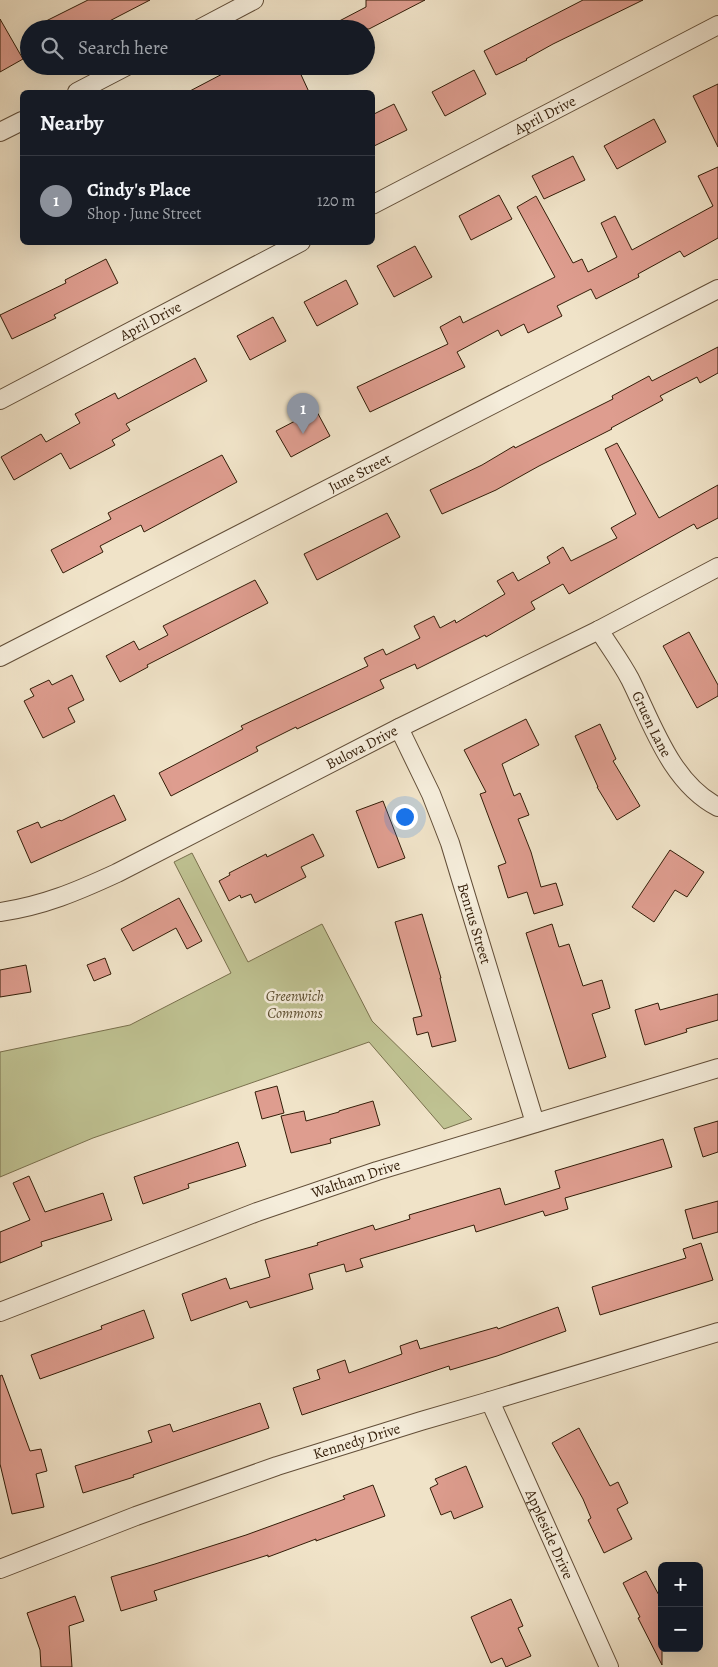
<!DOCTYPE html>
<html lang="en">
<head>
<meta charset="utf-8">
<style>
	:root { --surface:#171b24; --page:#242831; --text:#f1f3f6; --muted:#9ea1a6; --line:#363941; --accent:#8c9099 }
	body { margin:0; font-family:Alegreya,serif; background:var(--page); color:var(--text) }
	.controls { position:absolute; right:15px; bottom:15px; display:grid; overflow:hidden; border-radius:8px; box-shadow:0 5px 20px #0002 }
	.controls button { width:45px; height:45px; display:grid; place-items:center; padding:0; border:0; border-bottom:1px solid var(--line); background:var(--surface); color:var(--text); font:25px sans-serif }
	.you { position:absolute; left:404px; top:816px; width:18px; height:18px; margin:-12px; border:4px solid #fff; border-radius:50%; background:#1a73e8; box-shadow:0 0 0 8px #1a73e833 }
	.badge { display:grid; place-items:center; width:32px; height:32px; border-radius:50%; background:var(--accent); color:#fff; font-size:16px; font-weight:700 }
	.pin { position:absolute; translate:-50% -41px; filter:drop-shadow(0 1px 2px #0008) }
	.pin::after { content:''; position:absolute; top:26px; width:18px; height:15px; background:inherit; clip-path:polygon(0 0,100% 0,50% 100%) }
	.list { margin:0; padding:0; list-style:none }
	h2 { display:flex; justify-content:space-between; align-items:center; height:65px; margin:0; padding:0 20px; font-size:21px }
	h2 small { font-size:16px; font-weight:400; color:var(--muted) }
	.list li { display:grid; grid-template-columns:32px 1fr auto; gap:15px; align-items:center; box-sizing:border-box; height:90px; padding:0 20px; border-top:1px solid var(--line) }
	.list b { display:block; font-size:19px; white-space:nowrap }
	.list p { margin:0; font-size:16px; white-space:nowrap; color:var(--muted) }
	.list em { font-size:16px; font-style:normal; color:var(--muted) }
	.icon { flex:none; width:28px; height:28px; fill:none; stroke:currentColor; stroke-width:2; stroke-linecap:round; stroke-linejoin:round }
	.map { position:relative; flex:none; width:718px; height:1667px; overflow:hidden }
	.search { position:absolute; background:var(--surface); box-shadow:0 5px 20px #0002; left:20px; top:20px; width:355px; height:55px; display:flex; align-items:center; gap:12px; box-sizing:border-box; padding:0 18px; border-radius:28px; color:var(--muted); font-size:19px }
	.panel { position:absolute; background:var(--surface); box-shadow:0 5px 20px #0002; left:20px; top:90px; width:355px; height:155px; border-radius:8px }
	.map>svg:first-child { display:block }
	.green { fill:#bfc292; stroke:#79704d }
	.building { fill:#de9d8f; stroke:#331d08 }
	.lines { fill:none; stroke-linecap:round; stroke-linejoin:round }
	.street-casing { stroke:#624e38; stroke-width:20 }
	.street { stroke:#f5eddb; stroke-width:18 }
	.labels { text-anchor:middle; stroke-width:5; stroke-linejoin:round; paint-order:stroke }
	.street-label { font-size:15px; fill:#331d08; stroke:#f5eddb }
	.park-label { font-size:15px; font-style:italic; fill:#5d4f31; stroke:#f5eddb }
</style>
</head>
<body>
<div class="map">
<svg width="718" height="1667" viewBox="0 0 718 1667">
	<rect width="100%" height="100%" fill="#f0e3c8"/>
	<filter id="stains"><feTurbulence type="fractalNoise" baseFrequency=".004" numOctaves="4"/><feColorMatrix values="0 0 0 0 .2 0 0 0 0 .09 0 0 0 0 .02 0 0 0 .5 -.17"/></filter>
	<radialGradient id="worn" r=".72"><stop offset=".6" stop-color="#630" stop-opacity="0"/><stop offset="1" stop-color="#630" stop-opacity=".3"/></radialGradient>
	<!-- green -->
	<polygon class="green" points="192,853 248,962 322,924 372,1021 472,1119 444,1129 369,1042 93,1138 0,1177 0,1052 130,1025 231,973 174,862"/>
	<!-- building -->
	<g class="building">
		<polygon points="88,0 150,0 94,29 30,29"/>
		<polygon points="366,0 425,0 369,29 324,29 366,7"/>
		<polygon points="583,0 643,0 553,44 526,59 527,60 496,75 484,51"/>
		<polygon points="0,19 23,59 0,72"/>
		<polygon points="225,66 297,66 309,92 188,92 228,71"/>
		<polygon points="474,70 486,94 445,116 432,92"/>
		<polygon points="718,84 718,147 693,96"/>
		<polygon points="394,104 407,130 372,147 372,115"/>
		<polygon points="654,119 666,142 617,169 604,146"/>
		<polygon points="573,156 585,180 544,199 532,176"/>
		<polygon points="718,167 718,238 684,257 680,251 638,274 639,277 596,299 591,289 557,306 562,316 528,333 524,324 501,336 498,330 457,352 465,367 370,412 357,387 448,344 440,327 460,316 463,323 555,277 517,207 536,196 573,263 582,259 588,272 617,257 601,223 615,216 632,250 713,206 698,176"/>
		<polygon points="499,195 512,219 471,240 459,216"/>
		<polygon points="415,246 432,277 394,297 377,266"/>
		<polygon points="106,259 118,283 54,315 56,318 12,339 0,315 66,283 65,280"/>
		<polygon points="346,280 358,304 317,326 304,302"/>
		<polygon points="273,317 286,341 250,360 237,336"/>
		<polygon points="718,347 718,373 700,383 697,377 660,396 663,400 611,428 612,429 539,466 496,490 442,514 430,490 482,465 514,446 515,448 613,399 612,396 649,376 652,381"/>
		<polygon points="195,358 207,381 126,424 130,430 112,440 115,445 70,469 61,453 14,480 1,457 41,434 46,442 80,423 75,414 115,393 118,399"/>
		<polygon points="316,410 330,436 291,457 276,431"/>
		<polygon points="617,443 659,518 718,485 718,518 697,529 694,524 569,594 563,584 531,602 535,609 486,637 485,635 417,669 415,664 380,680 384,688 297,729 296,727 256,747 258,751 171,796 159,773 243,729 241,726 368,666 364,658 383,649 386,655 420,638 414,626 434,616 440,628 455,620 456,623 505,594 497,581 513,572 518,581 550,563 547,557 563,547 571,561 617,538 611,528 636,514 605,449"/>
		<polygon points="222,455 237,482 144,532 141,525 100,546 103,552 63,573 51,550 111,519 108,513"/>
		<polygon points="387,513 400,537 317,580 304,554"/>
		<polygon points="255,580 268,603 147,665 148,667 120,682 106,656 134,641 139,650 168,635 163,626"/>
		<polygon points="689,632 718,685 718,696 697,708 663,646"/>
		<polygon points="72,675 84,700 68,708 75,722 43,738 24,701 34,696 30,689 49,680 52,685"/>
		<polygon points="526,719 539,745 502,764 514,796 520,793 529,815 518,819 531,852 541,887 556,883 563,905 534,914 527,892 508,898 498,866 506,863 480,794 486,792 464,750"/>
		<polygon points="600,724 616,759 613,761 640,806 617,820 597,787 598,787 575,736"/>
		<polygon points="114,795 126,820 31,863 17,831 38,822 41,828 60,820 61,821"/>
		<polygon points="383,801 405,858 378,868 356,811"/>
		<polygon points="313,834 324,856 301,867 306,877 255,903 251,894 241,898 240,895 229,901 219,881 230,875 229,873 266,854 267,857"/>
		<polygon points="670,850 704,872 687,897 675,890 654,922 632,907"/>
		<polygon points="179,898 202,941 187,949 176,928 133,951 121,929"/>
		<polygon points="422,914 441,978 440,978 456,1041 432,1047 428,1032 417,1035 413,1018 422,1016 395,922"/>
		<polygon points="552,924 559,947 569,944 583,986 602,980 610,1008 592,1014 606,1057 569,1069 526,933"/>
		<polygon points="105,958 111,974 94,981 87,965"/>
		<polygon points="26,965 31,992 0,997 0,970"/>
		<polygon points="718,994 718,1020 686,1029 687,1032 645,1045 635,1010 658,1003 660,1010"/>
		<polygon points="277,1086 284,1113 262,1119 255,1092"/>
		<polygon points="373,1101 380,1125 330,1139 331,1143 291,1153 281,1116 304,1111 306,1121 339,1112 339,1111"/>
		<polygon points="718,1121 718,1152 703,1157 694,1128"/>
		<polygon points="663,1139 672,1167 565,1198 568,1209 545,1216 543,1211 476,1232 474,1225 360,1259 363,1267 346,1272 344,1264 309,1274 313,1289 250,1308 247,1301 191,1321 182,1294 226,1278 230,1289 270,1277 265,1260 318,1245 317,1243 373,1225 375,1230 410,1219 409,1215 500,1188 505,1205 560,1188 555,1171"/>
		<polygon points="238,1142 246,1166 188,1184 189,1188 143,1204 134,1177"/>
		<polygon points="29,1176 45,1212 103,1193 112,1220 41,1242 42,1246 0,1263 0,1232 30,1220 13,1183"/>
		<polygon points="718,1201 718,1232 693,1239 685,1210"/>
		<polygon points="701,1243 713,1280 600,1315 592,1287 686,1258 683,1249"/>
		<polygon points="558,1307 566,1331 497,1356 450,1370 449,1366 302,1415 293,1388 320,1379 317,1370 345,1360 349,1373 402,1354 400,1346 417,1340 420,1349 497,1327 498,1329"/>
		<polygon points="144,1310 154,1338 40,1379 31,1355 102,1329 101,1326"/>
		<polygon points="2,1375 30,1451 41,1449 47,1471 36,1474 44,1507 12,1514 0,1464 0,1376"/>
		<polygon points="260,1403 269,1428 133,1475 134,1477 83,1493 75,1466 152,1442 148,1431 170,1424 173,1432"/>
		<polygon points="579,1428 610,1486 618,1482 628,1503 617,1509 632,1539 604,1553 588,1520 591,1518 583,1499 552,1443"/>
		<polygon points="466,1466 483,1507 454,1519 451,1511 441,1515 430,1488 438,1484 435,1479"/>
		<polygon points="373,1485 385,1516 316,1541 316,1539 268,1557 268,1555 154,1591 157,1600 121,1611 111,1577 155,1564 246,1535 345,1499 343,1496"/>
		<polygon points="646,1571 662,1601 662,1665 638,1618 640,1617 623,1583"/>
		<polygon points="75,1596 84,1621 69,1626 72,1667 41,1667 40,1650 27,1613"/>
		<polygon points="511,1599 523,1626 518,1628 531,1656 506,1667 502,1658 491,1663 471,1617"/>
	</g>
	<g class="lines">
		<!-- street casing -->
		<g class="street-casing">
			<g id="street">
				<polyline points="199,29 254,0"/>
				<polyline points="77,92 127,66"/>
				<polyline points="0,132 22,121"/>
				<path id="s1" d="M372 205 718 25"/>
				<path id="s2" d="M0 400 301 242"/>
				<path id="s3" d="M599 630C609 646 621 662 630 679 652 723 671 783 718 807"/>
				<path id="s4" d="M0 657 718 289"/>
				<path id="s5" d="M399 728 431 794 450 843 535 1123"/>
				<path id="s6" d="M0 912C43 906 78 891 117 873L399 728 599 630 718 567"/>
				<path id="s7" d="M0 1312 257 1212 377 1171 718 1068"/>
				<path id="s8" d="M490 1401 609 1667"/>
				<path id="s9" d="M0 1569 136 1516 277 1466 421 1421 490 1401 718 1332"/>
			</g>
		</g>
		<!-- street -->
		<use href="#street" class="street"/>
	</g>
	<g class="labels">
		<!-- street labels -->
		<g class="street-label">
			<text dy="5" stroke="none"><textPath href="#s1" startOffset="195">April Drive</textPath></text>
			<text dy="5" stroke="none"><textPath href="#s2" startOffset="170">April Drive</textPath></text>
			<text dy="5" stroke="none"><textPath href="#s4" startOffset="404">June Street</textPath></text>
			<text dy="5" stroke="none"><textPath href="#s3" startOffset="108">Gruen Lane</textPath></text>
			<text dy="5" stroke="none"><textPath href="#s6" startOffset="399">Bulova Drive</textPath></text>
			<text dy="5" stroke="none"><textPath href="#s5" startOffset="210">Benrus Street</textPath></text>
			<text dy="5" stroke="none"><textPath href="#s7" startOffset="380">Waltham Drive</textPath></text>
			<text dy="5" stroke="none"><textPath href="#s9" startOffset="379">Kennedy Drive</textPath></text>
			<text dy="5" stroke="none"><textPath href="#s8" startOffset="146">Appleside Drive</textPath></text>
		</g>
		<!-- park labels -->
		<g class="park-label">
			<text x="295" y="1001">Greenwich<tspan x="295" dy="17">Commons</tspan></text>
		</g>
	</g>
	<rect width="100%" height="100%" filter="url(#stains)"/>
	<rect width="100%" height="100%" fill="url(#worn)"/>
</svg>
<div class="controls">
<button>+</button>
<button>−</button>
</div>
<div class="you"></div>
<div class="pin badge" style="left:303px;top:434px">1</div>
<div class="search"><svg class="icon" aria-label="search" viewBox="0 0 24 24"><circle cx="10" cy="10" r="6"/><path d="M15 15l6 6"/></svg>Search here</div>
<section class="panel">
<h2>Nearby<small></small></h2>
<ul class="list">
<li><span class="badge">1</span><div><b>Cindy's Place</b><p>Shop · June Street</p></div><em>120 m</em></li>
</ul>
</section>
</div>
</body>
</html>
